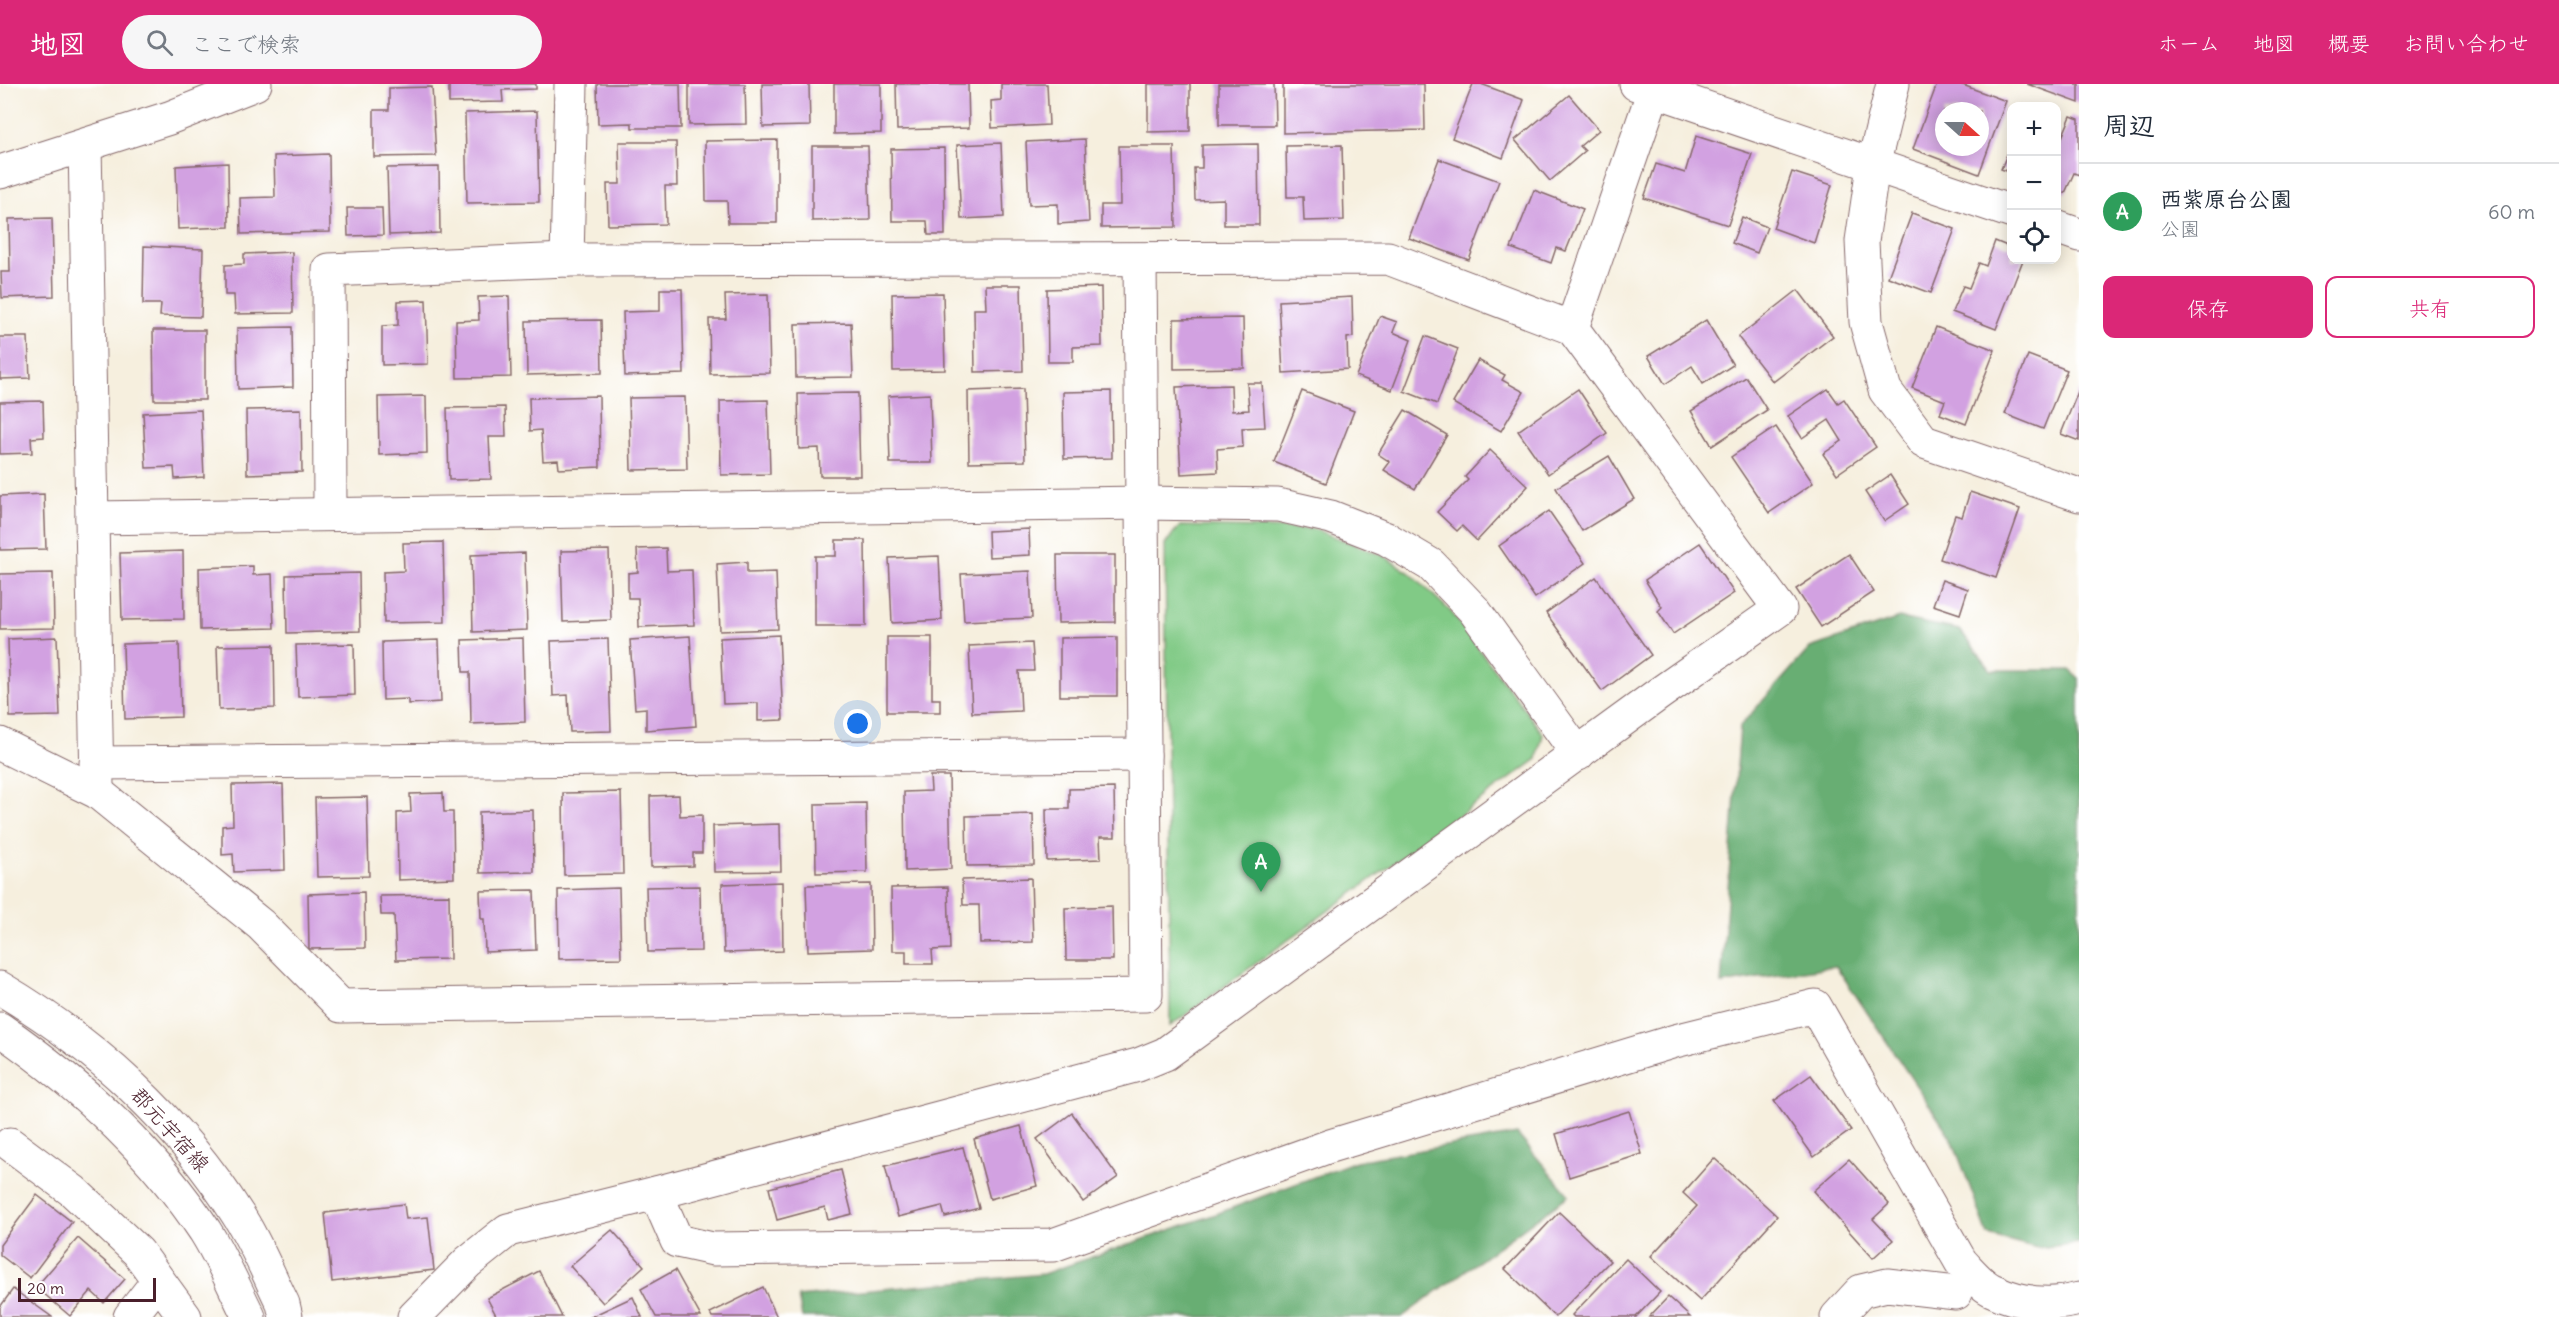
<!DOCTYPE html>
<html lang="ja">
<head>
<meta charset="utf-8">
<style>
	:root { --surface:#fff; --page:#f6f6f7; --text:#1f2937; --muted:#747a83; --line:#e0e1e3; --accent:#db2777 }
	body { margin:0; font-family:Delius,"Klee One",sans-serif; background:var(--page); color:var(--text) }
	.controls { position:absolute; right:18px; top:18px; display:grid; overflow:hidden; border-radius:12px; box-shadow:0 3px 15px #0003 }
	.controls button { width:54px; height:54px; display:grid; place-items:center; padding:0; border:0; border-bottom:2px solid var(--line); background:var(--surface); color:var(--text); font:30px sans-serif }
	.compass { position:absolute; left:1935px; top:18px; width:54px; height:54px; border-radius:50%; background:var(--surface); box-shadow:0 3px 15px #0003; rotate:111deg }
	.scale { position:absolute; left:18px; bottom:15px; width:138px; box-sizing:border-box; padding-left:6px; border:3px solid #4a1f2b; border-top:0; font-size:16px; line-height:21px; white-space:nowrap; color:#4a1f2b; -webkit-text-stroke:4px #fff; paint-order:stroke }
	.you { position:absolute; left:858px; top:640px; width:21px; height:21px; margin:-15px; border:4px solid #fff; border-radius:50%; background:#1a73e8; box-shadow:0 0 0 9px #1a73e833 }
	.badge { display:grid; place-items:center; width:39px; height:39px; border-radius:50%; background:var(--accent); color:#fff; font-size:20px; font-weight:700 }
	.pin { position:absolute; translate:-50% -50px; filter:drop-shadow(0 2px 3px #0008) }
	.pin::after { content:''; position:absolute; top:32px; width:21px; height:18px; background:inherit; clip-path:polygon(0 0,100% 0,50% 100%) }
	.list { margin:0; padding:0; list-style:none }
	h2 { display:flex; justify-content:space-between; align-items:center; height:78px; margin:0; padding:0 24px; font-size:26px }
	h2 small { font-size:20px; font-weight:400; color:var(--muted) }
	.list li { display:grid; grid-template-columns:39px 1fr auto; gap:18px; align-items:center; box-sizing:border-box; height:96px; padding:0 24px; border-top:2px solid var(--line) }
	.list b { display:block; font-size:22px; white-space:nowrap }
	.list p { margin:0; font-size:20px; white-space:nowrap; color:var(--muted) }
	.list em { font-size:20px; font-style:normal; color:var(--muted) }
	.actions { display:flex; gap:12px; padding:18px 24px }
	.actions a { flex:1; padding:14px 0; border:2px solid var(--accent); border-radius:12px; text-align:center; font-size:21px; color:var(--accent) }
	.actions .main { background:var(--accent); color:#fff }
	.icon { flex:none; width:33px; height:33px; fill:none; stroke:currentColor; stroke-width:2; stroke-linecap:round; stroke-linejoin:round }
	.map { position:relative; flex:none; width:2079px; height:1233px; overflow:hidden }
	header { display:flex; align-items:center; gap:36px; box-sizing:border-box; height:84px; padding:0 30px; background:var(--accent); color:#fff }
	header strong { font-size:28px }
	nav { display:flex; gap:33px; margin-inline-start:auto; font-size:21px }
	.search { width:420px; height:54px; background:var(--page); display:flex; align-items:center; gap:15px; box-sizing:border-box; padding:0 21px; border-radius:33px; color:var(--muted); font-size:22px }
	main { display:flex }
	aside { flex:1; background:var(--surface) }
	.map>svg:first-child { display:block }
	.green { fill:#81ca86; stroke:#667458; stroke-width:1.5 }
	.forest { fill:#68ae73; stroke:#59664f; stroke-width:1.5 }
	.building { fill:#d2a1e1; fill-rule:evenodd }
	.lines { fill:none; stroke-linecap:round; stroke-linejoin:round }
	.minor-casing { stroke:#86686a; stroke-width:35 }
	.minor { stroke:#fff; stroke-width:33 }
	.labels { text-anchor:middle; stroke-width:4.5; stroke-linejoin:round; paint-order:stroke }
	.street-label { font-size:21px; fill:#4a1f2b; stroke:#fff }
</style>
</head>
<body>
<header>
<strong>地図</strong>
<div class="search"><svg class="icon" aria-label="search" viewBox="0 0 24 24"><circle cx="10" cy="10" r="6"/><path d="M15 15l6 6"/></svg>ここで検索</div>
<nav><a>ホーム</a><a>地図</a><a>概要</a><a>お問い合わせ</a></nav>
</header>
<main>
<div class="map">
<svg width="2079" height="1233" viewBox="0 0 2079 1233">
	<rect width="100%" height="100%" fill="#fff"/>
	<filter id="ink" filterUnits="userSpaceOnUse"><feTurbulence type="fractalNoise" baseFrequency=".0167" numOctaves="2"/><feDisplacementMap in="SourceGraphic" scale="12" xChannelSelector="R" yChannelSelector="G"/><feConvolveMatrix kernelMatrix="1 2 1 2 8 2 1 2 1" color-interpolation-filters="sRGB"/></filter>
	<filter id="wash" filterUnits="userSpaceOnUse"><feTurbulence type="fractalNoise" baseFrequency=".008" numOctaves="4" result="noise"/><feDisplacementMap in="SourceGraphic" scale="24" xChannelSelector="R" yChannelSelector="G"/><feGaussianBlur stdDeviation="1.35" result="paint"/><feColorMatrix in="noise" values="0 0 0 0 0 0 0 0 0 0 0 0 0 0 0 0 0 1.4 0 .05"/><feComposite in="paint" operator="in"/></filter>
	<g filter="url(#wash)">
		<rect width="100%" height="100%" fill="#f6efde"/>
		<!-- green -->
		<polygon class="green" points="1180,442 1314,445 1384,472 1410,489 1451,528 1543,650 1537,675 1170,942 1165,460"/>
		<!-- forest -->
		<g class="forest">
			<polygon points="1899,534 1960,546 1991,586 2070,586 2079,594 2079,1159 2037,1164 1988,1151 1952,1055 1836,882 1721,900 1740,642 1810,564"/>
			<polygon points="1517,1050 1569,1111 1402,1233 802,1233 798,1213 1043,1190 1216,1130 1356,1077"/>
		</g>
		<g id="blocks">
			<!-- building -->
			<g class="building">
				<polygon points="449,0 536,0 536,5 502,6 503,18 449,19"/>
				<polygon points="597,0 680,0 681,44 632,44 632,39 598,40"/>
				<polygon points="689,0 745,0 746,40 689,41"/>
				<polygon points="762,0 809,0 810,42 763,43"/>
				<polygon points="834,0 881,0 881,49 834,50"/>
				<polygon points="896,0 968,0 969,44 897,46"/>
				<polygon points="1001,0 1047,0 1049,41 992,44 991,17 1001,16"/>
				<polygon points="1148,0 1190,0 1190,47 1148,48"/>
				<polygon points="1219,0 1274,0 1275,41 1219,41"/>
				<polygon points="1283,0 1424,0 1425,46 1283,49"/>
				<polygon points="1473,0 1481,0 1524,16 1503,74 1452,54"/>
				<path d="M1937 0H1960L2006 17 1979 90 1913 65ZM1944 27H1980V63H1944Z"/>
				<polygon points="2028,0 2079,0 2079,19 2027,0"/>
				<polygon points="432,3 436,72 374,73 374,26 389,26 389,4"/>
				<polygon points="1569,11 1599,46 1580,62 1585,67 1550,97 1515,56"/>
				<polygon points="537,27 539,118 467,119 465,29"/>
				<polygon points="2071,32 2079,35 2079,91 2074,89 2065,109 2056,105 2056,68"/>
				<polygon points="1696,52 1752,70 1728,141 1644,114 1656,80 1685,89"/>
				<polygon points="1085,55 1089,138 1058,140 1058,120 1029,121 1026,58"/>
				<polygon points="777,56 777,139 728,139 727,117 706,117 705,57"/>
				<polygon points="619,58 676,58 677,102 665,102 666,140 608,141 607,100 620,100"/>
				<polygon points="2012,58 2012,89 2001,85"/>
				<polygon points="1001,59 1004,133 961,135 957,61"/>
				<polygon points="1258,60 1259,141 1224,141 1224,115 1195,116 1194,84 1202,84 1202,61"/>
				<polygon points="1342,61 1344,136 1304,137 1303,113 1287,113 1286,62"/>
				<polygon points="812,62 868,62 870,136 812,137"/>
				<polygon points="1119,62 1174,62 1176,143 1101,144 1101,121 1120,121"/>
				<polygon points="944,64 945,151 928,151 927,137 892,137 891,65"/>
				<polygon points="329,70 330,148 241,150 240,114 275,113 274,72"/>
				<polygon points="1439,75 1499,97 1469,176 1409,154"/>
				<polygon points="228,79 229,143 178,145 176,82"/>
				<polygon points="439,83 440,149 389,151 387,84"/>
				<polygon points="1792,88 1832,101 1814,159 1773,144"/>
				<polygon points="1534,106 1583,125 1566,167 1556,164 1551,179 1511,164"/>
				<polygon points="347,124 382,124 383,151 348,152"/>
				<polygon points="1912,129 1955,145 1931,209 1888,193"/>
				<polygon points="1742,133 1767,143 1757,169 1732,159"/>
				<polygon points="52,134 54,212 2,214 1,188 10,188 9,135"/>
				<polygon points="1995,157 2012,164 2012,176 2023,176 1996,245 1952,228 1963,202 1969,204 1979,179 1986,182"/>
				<polygon points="144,162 203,165 201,233 160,232 161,220 143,220"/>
				<polygon points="292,168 293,229 235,230 234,211 225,211 225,181 244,180 244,170"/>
				<polygon points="985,201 1021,201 1023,287 975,288 974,225 986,225"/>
				<polygon points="1101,203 1102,262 1073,263 1073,278 1048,278 1047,205"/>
				<polygon points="660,205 682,205 684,290 625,292 623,228 660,227"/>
				<polygon points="1798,206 1833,252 1773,298 1738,253"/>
				<polygon points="943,209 945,286 893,287 892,210"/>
				<polygon points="768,210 770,289 710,290 709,235 726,235 725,211"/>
				<polygon points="509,212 511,293 457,294 456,237 479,236 478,213"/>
				<polygon points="1352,213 1353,253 1347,254 1348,285 1283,289 1279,217"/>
				<polygon points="426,216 428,280 382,281 382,242 398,241 398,217"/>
				<polygon points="1380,232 1397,238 1393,248 1411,256 1392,306 1356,292"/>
				<polygon points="1243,234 1244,284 1174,285 1174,235"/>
				<polygon points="601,236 602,289 527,291 526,237"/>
				<polygon points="1706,236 1733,281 1703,300 1692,282 1665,300 1648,272"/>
				<polygon points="851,239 853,293 796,294 795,240"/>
				<polygon points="292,243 293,303 238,305 237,244"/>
				<polygon points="1936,243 1995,266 1966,340 1940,330 1945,317 1912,304"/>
				<polygon points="153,246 205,246 205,316 154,316"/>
				<polygon points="1425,252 1458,265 1437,320 1404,307"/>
				<polygon points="0,253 28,253 30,294 0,295"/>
				<polygon points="2028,271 2067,286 2043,345 2005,330"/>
				<polygon points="1478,276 1505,291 1502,296 1524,308 1501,347 1453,319"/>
				<polygon points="1746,293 1767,326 1712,362 1691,327"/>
				<polygon points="1247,299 1262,299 1265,343 1242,344 1243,363 1217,365 1218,388 1181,390 1176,303 1231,301 1232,327 1249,326"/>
				<polygon points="1023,305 1025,377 969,378 968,307"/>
				<polygon points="1578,305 1607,349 1548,390 1518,347"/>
				<polygon points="1828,305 1838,319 1844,315 1876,363 1837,390 1823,370 1842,357 1829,336 1802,354 1788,332"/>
				<polygon points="2079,305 2079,357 2061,350"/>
				<polygon points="1111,307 1112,374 1064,375 1063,308"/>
				<polygon points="1302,307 1354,327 1326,399 1274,378"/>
				<polygon points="858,309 860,392 820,392 819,364 799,365 798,310"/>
				<polygon points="930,310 932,379 890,379 888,312"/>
				<polygon points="426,312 427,369 379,371 378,313"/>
				<polygon points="599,312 600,383 559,385 558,376 543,377 541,346 530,347 529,314"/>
				<polygon points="685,313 687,385 631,386 629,314"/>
				<polygon points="768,316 770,390 721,391 720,317"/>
				<polygon points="43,317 44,353 31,354 32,369 0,370 0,318"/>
				<polygon points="505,323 506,353 489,353 491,395 449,396 447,324"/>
				<polygon points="301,325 302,388 247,390 246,326"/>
				<polygon points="201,326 204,393 175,395 174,383 146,384 143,329"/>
				<polygon points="1405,326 1447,351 1415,405 1384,386 1390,378 1378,370"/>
				<polygon points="1776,343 1813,399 1769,429 1731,373"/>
				<polygon points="1490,366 1528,402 1477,457 1462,442 1457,447 1437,428 1468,396 1465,393"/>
				<polygon points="1609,372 1634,415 1582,447 1556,404"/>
				<polygon points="1890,391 1909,420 1884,437 1865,408"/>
				<polygon points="1970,408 2020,425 1996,494 1940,475 1955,431 1962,433"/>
				<polygon points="44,410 46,465 0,466 0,412"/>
				<polygon points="1549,427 1585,479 1535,514 1499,462"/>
				<polygon points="1029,445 1030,471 989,473 988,447"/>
				<polygon points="836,456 865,456 866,542 815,542 815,472 836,472"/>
				<polygon points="443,458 445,538 384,539 383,488 404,487 403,459"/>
				<polygon points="1700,459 1734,509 1673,550 1658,527 1662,523 1645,496"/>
				<polygon points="666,464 667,487 692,486 694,541 639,543 638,514 628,514 628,489 638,488 637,465"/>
				<polygon points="609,466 611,536 563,538 561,467"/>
				<polygon points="183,467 184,535 122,536 120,469"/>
				<polygon points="525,469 527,546 473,548 471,471"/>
				<polygon points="1849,470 1874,508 1821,543 1796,505"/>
				<polygon points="1057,471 1115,471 1115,538 1058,539"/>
				<polygon points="939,472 942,536 892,539 889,474"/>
				<polygon points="747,478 747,489 776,488 778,545 720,547 717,480"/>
				<polygon points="253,482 253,491 272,490 274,544 200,546 199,484"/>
				<polygon points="1030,487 1032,534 964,537 961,490"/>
				<polygon points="53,489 54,544 0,545 0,490"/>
				<polygon points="359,489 360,547 287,549 286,491"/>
				<polygon points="1596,493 1651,571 1602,607 1546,529"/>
				<polygon points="1942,496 1968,505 1960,530 1933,521"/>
				<polygon points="779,551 783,636 758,637 758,619 723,620 720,554"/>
				<polygon points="690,552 696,642 646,646 646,624 635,625 630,556"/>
				<polygon points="57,553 60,632 10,633 8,555"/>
				<polygon points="887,553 932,553 932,615 940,615 940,628 887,628"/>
				<polygon points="1117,553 1117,612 1060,612 1060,554"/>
				<polygon points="523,554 525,638 471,640 470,588 463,588 462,556"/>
				<polygon points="608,555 611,647 570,648 568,611 553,612 551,557"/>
				<polygon points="439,556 441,618 408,620 408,615 383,616 382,558"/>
				<polygon points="179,558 181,633 125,635 123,560"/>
				<polygon points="1032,559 1034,587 1019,587 1021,627 972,629 969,562"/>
				<polygon points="354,560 355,611 298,613 296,561"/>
				<polygon points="274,561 275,624 219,626 217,562"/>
				<polygon points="930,692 949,692 951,785 905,787 904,708 931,707"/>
				<polygon points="283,700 285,786 234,788 233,770 222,771 222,742 233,741 232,701"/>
				<polygon points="1114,704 1115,753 1100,753 1101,775 1047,777 1046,725 1069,725 1069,705"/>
				<polygon points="621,708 623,790 564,791 563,709"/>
				<polygon points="443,709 444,728 453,728 454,794 398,796 397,729 411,728 410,710"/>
				<polygon points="679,711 680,732 702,731 702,769 693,769 693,782 651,783 650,712"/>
				<polygon points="367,713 369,792 317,793 315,714"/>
				<polygon points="866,719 867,788 816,789 815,720"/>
				<polygon points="533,726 534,788 480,789 479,728"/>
				<polygon points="1033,730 1034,781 967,782 966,732"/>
				<polygon points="780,740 781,787 714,788 713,742"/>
				<polygon points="1031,794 1033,858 980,859 979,821 963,821 962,796"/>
				<polygon points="782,798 783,867 724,869 722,800"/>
				<polygon points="871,800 872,865 808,867 806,801"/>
				<polygon points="700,802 701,867 648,868 646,803"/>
				<polygon points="948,803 950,865 932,866 933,880 906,880 906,867 892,867 891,804"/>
				<polygon points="619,804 621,874 559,875 558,806"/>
				<polygon points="534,806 536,866 485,868 484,835 481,835 480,807"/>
				<polygon points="364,808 365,864 309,865 308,810"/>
				<polygon points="449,811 450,875 396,876 394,831 381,831 380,812"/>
				<polygon points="1112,822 1113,876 1066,876 1065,824"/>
				<polygon points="1811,991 1851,1046 1814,1073 1774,1017"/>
				<polygon points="1629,1027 1642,1070 1569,1093 1556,1050"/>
				<polygon points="1072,1029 1118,1093 1083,1118 1037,1055"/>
				<polygon points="1021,1042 1037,1102 990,1115 974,1055"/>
				<polygon points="963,1063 979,1124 945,1133 942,1122 898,1133 885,1082"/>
				<polygon points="1714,1074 1777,1132 1700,1217 1651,1172 1697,1122 1683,1109"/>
				<polygon points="1849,1075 1889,1120 1873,1135 1893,1156 1873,1174 1813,1107"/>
				<polygon points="841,1086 852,1130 828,1136 825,1123 777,1136 769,1104"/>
				<polygon points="37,1111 72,1138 30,1194 0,1171 0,1161"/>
				<polygon points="404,1120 406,1135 428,1133 434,1186 332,1198 325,1129"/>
				<polygon points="1559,1128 1610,1177 1555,1233 1505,1185"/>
				<polygon points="612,1146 644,1182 603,1219 570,1182"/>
				<polygon points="78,1154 125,1195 104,1219 91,1207 70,1232 36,1203"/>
				<polygon points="1626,1175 1660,1208 1636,1233 1574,1233 1572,1231"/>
				<polygon points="675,1186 701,1233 656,1233 641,1205"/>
				<polygon points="539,1187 562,1233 497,1233 487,1214"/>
				<polygon points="763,1203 777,1233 712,1233 710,1229"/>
				<polygon points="13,1205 52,1233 0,1233 0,1223"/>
				<polygon points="633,1213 642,1233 590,1233"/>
				<polygon points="1668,1213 1690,1233 1649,1233"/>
			</g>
		</g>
	</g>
	<g filter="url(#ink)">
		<use href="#blocks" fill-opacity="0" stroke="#86686a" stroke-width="1.5"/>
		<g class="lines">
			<!-- minor casing -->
			<g class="minor-casing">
				<g id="minor">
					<polyline points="1636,0 2012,128"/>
					<polyline points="1893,0 1873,82 1862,157 1866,238 1885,306 1924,358 2079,411"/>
					<polyline points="85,61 97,701"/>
					<polyline points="0,88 169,34 255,0"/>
					<polyline points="2056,143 2079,151"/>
					<polyline points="567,176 571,0"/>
					<polyline points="330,429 329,186 567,176 1388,174 1572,244"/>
					<polyline points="92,434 1142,419 1278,421 1331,433 1387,455 1431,481 1474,526 1578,670"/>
					<polyline points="0,660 97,708 261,841 341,922 1146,911 1140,176"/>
					<polyline points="96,679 1144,671"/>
					<path d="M0 904C95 960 179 1037 238 1131 256 1158 268 1190 283 1220L286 1233"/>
					<path d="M0 945C78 999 152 1067 205 1147 222 1174 235 1205 249 1233"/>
					<polyline points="10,1060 73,1107 138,1168 185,1233"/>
					<polyline points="656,1109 1138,981 1165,970 1660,609 1780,525 1572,244 1654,6"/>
					<polyline points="130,1233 158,1197"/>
					<path d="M414 1233 468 1178 508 1146 656 1109 677 1157 713 1165 1053 1161 1330 1062 1675 957 1815 922 1961 1178C1970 1187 1981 1201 1992 1206 2019 1219 2050 1223 2079 1215"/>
					<polyline points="1837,1233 1861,1207 1887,1201 1956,1209"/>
				</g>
			</g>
			<!-- minor -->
			<use href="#minor" class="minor"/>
		</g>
	</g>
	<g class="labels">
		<!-- street labels -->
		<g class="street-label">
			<text transform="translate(170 1046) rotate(48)" y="7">郡元宇宿線</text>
		</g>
	</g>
</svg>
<div class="controls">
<button>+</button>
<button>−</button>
<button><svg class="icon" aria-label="locate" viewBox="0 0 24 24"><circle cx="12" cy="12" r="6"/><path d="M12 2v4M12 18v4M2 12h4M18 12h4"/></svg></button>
</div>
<svg class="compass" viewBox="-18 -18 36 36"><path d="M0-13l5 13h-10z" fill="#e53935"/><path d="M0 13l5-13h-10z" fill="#747a83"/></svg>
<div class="scale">20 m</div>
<div class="you"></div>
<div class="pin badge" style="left:1261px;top:808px;background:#2e9e5b">A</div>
</div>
<aside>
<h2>周辺<small></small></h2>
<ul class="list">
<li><span class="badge" style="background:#2e9e5b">A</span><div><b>西紫原台公園</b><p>公園</p></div><em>60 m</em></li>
</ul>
<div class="actions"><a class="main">保存</a><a>共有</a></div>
</aside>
</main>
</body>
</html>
